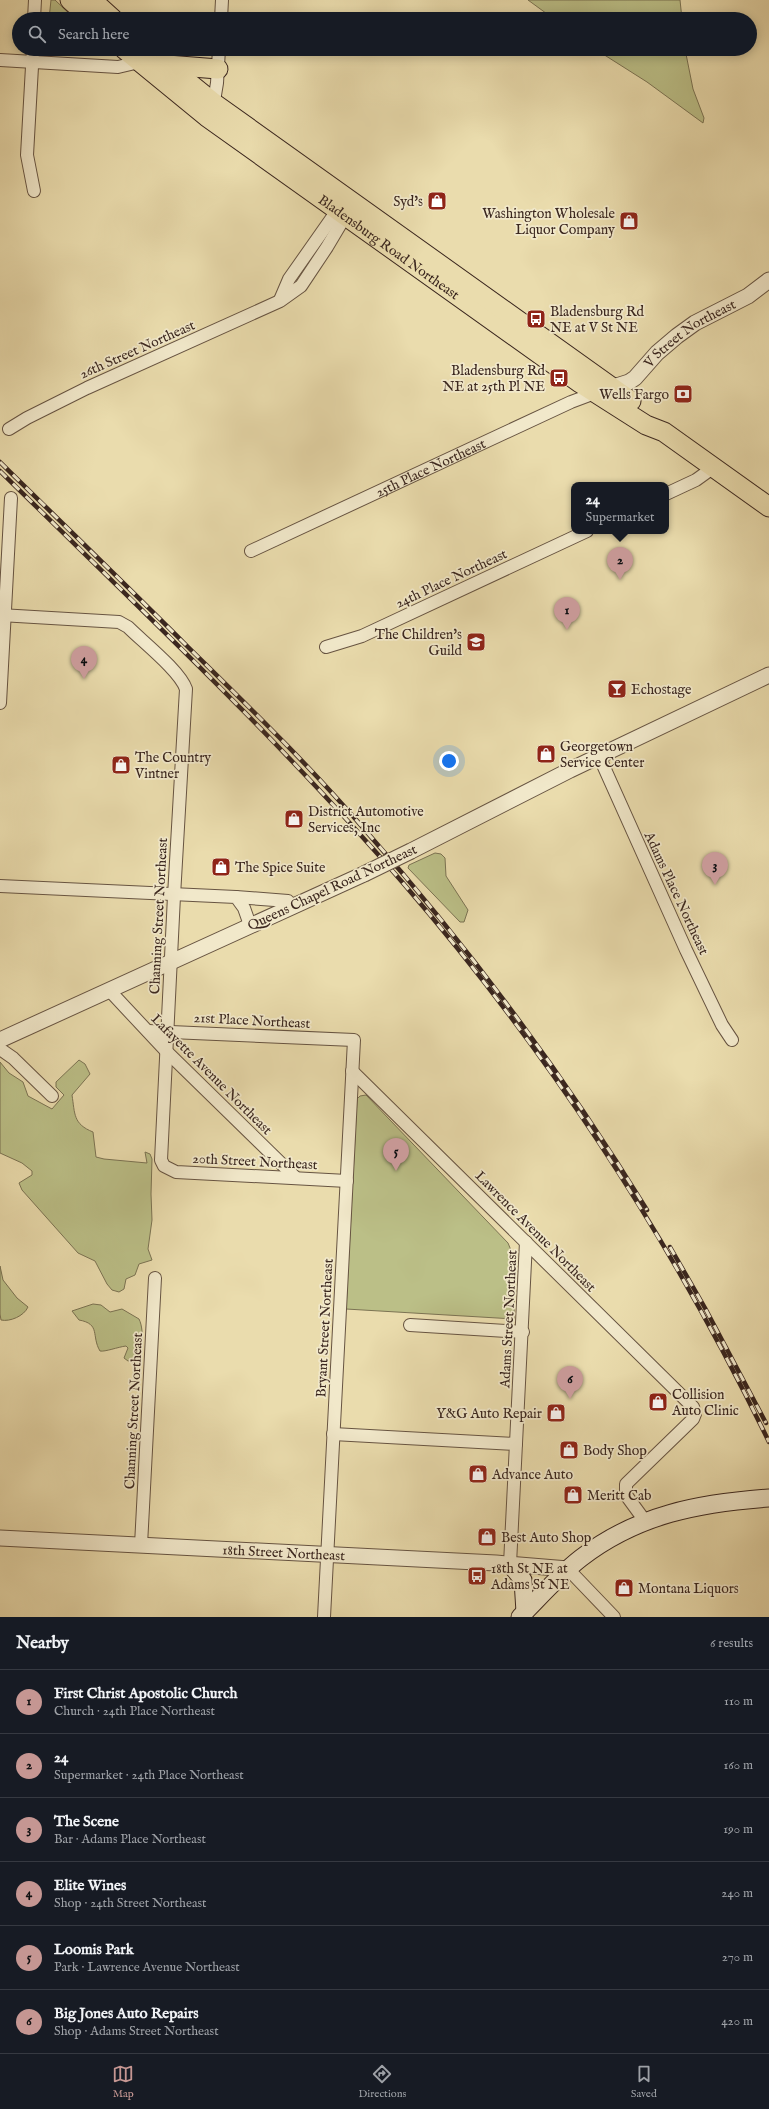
<!DOCTYPE html>
<html lang="en">
<head>
<meta charset="utf-8">
<style>
	:root { --surface:#171b24; --page:#242831; --text:#f1f3f6; --muted:#9ea1a6; --line:#363941; --accent:#c59692 }
	body { margin:0; font-family:"IM FELL English",serif; background:var(--page); color:var(--text) }
	.you { position:absolute; left:449px; top:761px; width:14px; height:14px; margin:-10px; border:3px solid #fff; border-radius:50%; background:#1a73e8; box-shadow:0 0 0 6px #1a73e833 }
	.badge { display:grid; place-items:center; width:26px; height:26px; border-radius:50%; background:var(--accent); color:#111; font-size:13px; font-weight:700 }
	.pin { position:absolute; translate:-50% -33px; filter:drop-shadow(0 1px 2px #0008) }
	.pin::after { content:''; position:absolute; top:21px; width:14px; height:12px; background:inherit; clip-path:polygon(0 0,100% 0,50% 100%) }
	.popup { position:absolute; left:571px; top:482px; width:98px; height:52px; box-sizing:border-box; display:grid; place-content:center; border-radius:8px; background:var(--surface); filter:drop-shadow(0 1px 3px #0005); font-size:13px; white-space:nowrap; color:var(--muted) }
	.popup b { font-size:15px; color:var(--text) }
	.popup::after { content:''; position:absolute; left:50%; top:100%; margin-left:-8px; border:8px solid transparent; border-top-color:var(--surface) }
	.list { margin:0; padding:0; list-style:none }
	h2 { display:flex; justify-content:space-between; align-items:center; height:52px; margin:0; padding:0 16px; font-size:17px }
	h2 small { font-size:13px; font-weight:400; color:var(--muted) }
	.list li { display:grid; grid-template-columns:26px 1fr auto; gap:12px; align-items:center; box-sizing:border-box; height:64px; padding:0 16px; border-top:1px solid var(--line) }
	.list b { display:block; font-size:15px; white-space:nowrap }
	.list p { margin:0; font-size:13px; white-space:nowrap; color:var(--muted) }
	.list em { font-size:13px; font-style:normal; color:var(--muted) }
	.icon { flex:none; width:22px; height:22px; fill:none; stroke:currentColor; stroke-width:2; stroke-linecap:round; stroke-linejoin:round }
	.map { position:relative; flex:none; width:769px; height:1617px; overflow:hidden }
	.search { position:absolute; background:var(--surface); box-shadow:0 2px 10px #0003; left:12px; right:12px; top:12px; height:44px; display:flex; align-items:center; gap:10px; box-sizing:border-box; padding:0 14px; border-radius:22px; color:var(--muted); font-size:15px }
	.sheet { height:436px; background:var(--surface) }
	nav { display:flex; justify-content:space-around; align-items:center; box-sizing:border-box; height:56px; border-top:1px solid var(--line); background:var(--surface); font-size:11px; color:var(--muted) }
	nav a { display:grid; justify-items:center; gap:2px }
	nav .on { color:var(--accent) }
	.map>svg:first-child { display:block }
	.green { fill:#bbbf87; stroke:#7b7353 }
	.lines { fill:none; stroke-linecap:round; stroke-linejoin:round }
	.minor-casing { stroke:#675442; stroke-width:14 }
	.tertiary-casing { stroke:#675442; stroke-width:17 }
	.secondary-casing { stroke:#3b271f; stroke-width:19 }
	.primary-casing { stroke:#3b271f; stroke-width:21 }
	.minor { stroke:#f1e8ca; stroke-width:12 }
	.tertiary { stroke:#f1e8ca; stroke-width:15 }
	.secondary { stroke:#f1e8ca; stroke-width:17 }
	.primary { stroke:#eadcad; stroke-width:19 }
	.rail-casing { stroke:#3b271f; stroke-width:4.5 }
	.rail { stroke:#f1e8ca; stroke-width:3; stroke-dasharray:9; stroke-linecap:butt }
	.tertiary-bridge-casing { stroke:#675442; stroke-width:17; stroke-linecap:butt }
	.tertiary-bridge { stroke:#f1e8ca; stroke-width:15 }
	.labels { text-anchor:middle; stroke-width:3.5; stroke-linejoin:round; paint-order:stroke }
	.poi-label { font-size:14px; fill:#3b271f; stroke:#f1e8ca; text-anchor:start }
	.street-label { font-size:14px; fill:#3b271f; stroke:#f1e8ca }
</style>
</head>
<body>
<div class="map">
<svg width="769" height="1617" viewBox="0 0 769 1617">
	<rect width="100%" height="100%" fill="#eadcad"/>
	<filter id="stains"><feTurbulence type="fractalNoise" baseFrequency=".005" numOctaves="4"/><feColorMatrix values="0 0 0 0 .2 0 0 0 0 .09 0 0 0 0 .02 0 0 0 .5 -.17"/></filter>
	<radialGradient id="worn" r=".72"><stop offset=".6" stop-color="#630" stop-opacity="0"/><stop offset="1" stop-color="#630" stop-opacity=".3"/></radialGradient>
	<!-- green -->
	<g class="green">
		<polygon points="51,0 55,0 75,19 49,19"/>
		<polygon points="528,0 680,0 682,19 554,19"/>
		<polygon points="49,49 109,49 110,51 106,55"/>
		<polygon points="595,49 685,49 693,89 704,118 703,123 647,82"/>
		<polygon points="435,853 441,854 445,858 446,876 468,910 464,922 460,922 408,868 409,865"/>
		<path d="M79 1060 85 1064 90 1074 72 1095C75 1114 73 1124 93 1132L96 1157 104 1159 147 1163 145 1152 150 1154 152 1159 151 1194 152 1220 148 1249 152 1260 139 1264 135 1275 126 1279 124 1289 119 1292 112 1290 107 1284 95 1261 78 1253 22 1190 19 1183 32 1175V1171L22 1163 0 1153V1062L9 1073 23 1082 28 1096 52 1109 64 1095 56 1087V1082Z"/>
		<polygon points="366,1095 508,1243 515,1260 514,1319 346,1309 357,1099 360,1096"/>
		<path d="M0 1266 3 1280 17 1298 28 1307C24 1316 10 1322 1 1320L0 1314Z"/>
		<path d="M93 1304 101 1305 110 1312 122 1309 139 1319C145 1331 143 1358 128 1361L124 1358 128 1348 126 1346C118 1347 105 1352 100 1351 91 1336 101 1324 79 1320L72 1311Z"/>
	</g>
	<g class="lines">
		<!-- minor casing -->
		<g class="minor-casing">
			<g id="minor">
				<polyline points="34,19 35,0"/>
				<polyline points="221,19 222,0"/>
				<polyline points="33,49 27,155 34,191"/>
				<polyline points="0,60 118,67 135,63 143,57"/>
				<polyline points="213,107 217,83 219,49"/>
				<polyline points="280,300 289,279 341,205"/>
				<polyline points="9,429 27,418 87,388 280,301 301,286 327,247 349,210"/>
				<polyline points="666,494 696,480 714,467"/>
				<path id="s1" d="M251 551 571 402 595 393"/>
				<path d="M0 615 119 622 128 627C143 642 180 671 186 689L174 896 161 1160 164 1166 176 1172 347 1181"/>
				<polyline points="326,647 362,636 587,531"/>
				<polyline points="0,703 11,498"/>
				<polyline points="599,756 686,950 722,1025 732,1040"/>
				<polyline points="0,886 236,897 244,908 250,925"/>
				<polyline points="236,897 288,901"/>
				<polyline points="109,990 166,1051 296,1178"/>
				<polyline points="148,1031 354,1040 324,1617"/>
				<polyline points="0,1049 13,1058 52,1096"/>
				<polyline points="352,1071 693,1407 695,1414 693,1419 626,1484 626,1495 645,1521"/>
				<polyline points="410,1325 523,1332"/>
				<polyline points="333,1434 516,1444"/>
				<polyline points="141,1545 155,1278"/>
				<polyline points="510,1564 526,1242"/>
				<polyline points="568,1569 614,1617"/>
			</g>
		</g>
		<!-- tertiary casing -->
		<g class="tertiary-casing">
			<g id="tertiary">
				<path id="s2" d="M604 390 629 382 635 378 657 353 677 336 695 323 748 296 769 280"/>
				<polyline points="411,851 570,770 769,675"/>
				<polyline points="0,1040 364,874"/>
				<path id="s3" d="M0 1538 496 1563 568 1569"/>
			</g>
		</g>
		<!-- secondary casing -->
		<g class="secondary-casing">
			<g id="secondary">
				<polyline points="510,1564 523,1580 525,1612"/>
				<path d="M520 1617C540 1597 559 1575 581 1558 638 1514 700 1503 769 1498"/>
			</g>
		</g>
		<!-- primary casing -->
		<g class="primary-casing">
			<g id="primary">
				<polyline points="70,0 91,19"/>
				<polyline points="92,0 113,19"/>
				<path id="s4" d="M124 49 207 117 580 383 646 425 664 432 769 507"/>
				<polyline points="147,49 215,104 631,401"/>
				<polyline points="167,65 218,69"/>
			</g>
		</g>
		<!-- minor -->
		<use href="#minor" class="minor"/>
		<!-- tertiary -->
		<use href="#tertiary" class="tertiary"/>
		<!-- secondary -->
		<use href="#secondary" class="secondary"/>
		<!-- primary -->
		<use href="#primary" class="primary"/>
		<!-- rail casing -->
		<g class="rail-casing">
			<g id="rail">
				<path d="M0 462C63 524 126 585 188 647 249 707 310 766 365 830 470 949 564 1075 647 1210"/>
				<path d="M0 471C137 606 277 737 403 883 548 1051 672 1242 769 1442"/>
				<polyline points="670,1247 705,1308 766,1423"/>
			</g>
		</g>
		<!-- rail -->
		<use href="#rail" class="rail"/>
		<!-- tertiary-bridge casing -->
		<g class="tertiary-bridge-casing">
			<polyline id="tertiary-bridge" points="364,874 411,851"/>
		</g>
		<!-- tertiary-bridge -->
		<use href="#tertiary-bridge" class="tertiary-bridge"/>
	</g>
	<!-- icons -->
	<defs>
		<g id="shop-square" transform="scale(1)"><rect x="-9" y="-9" width="18" height="18" rx="4" fill="#8f2418" stroke="#f1e8ca"/><path d="M-5-2.5h2.3a2.7 3.5 0 0 1 5.4 0H5L5.5 6h-11ZM-1.5-2.5h3a1.5 2.3 0 0 0-3 0Z" fill="#fff"/></g>
		<g id="bus-square" transform="scale(1)"><rect x="-9" y="-9" width="18" height="18" rx="4" fill="#8f2418" stroke="#f1e8ca"/><path d="M-5-6H5V4H4V6H2V4H-2V6H-4V4H-5ZM-3.5-4V0h7V-4ZM-3.5 1.2v1.5H-2V1.2ZM2 1.2v1.5H3.5V1.2Z" fill="#fff"/></g>
		<g id="bank-square" transform="scale(1)"><rect x="-9" y="-9" width="18" height="18" rx="4" fill="#8f2418" stroke="#f1e8ca"/><path d="M-6-4H6V4H-6ZM0-2.3a2.3 2.3 0 1 0 0 4.6a2.3 2.3 0 1 0 0-4.6Z" fill="#fff"/></g>
		<g id="school-square" transform="scale(1)"><rect x="-9" y="-9" width="18" height="18" rx="4" fill="#8f2418" stroke="#f1e8ca"/><path d="M0-5L7-2L0 1L-7-2ZM-4 1L0 2.5L4 1V4Q0 6-4 4Z" fill="#fff"/></g>
		<g id="bar-square" transform="scale(1)"><rect x="-9" y="-9" width="18" height="18" rx="4" fill="#8f2418" stroke="#f1e8ca"/><path d="M-6-5H6L.8 .8V4.5H3.5V6h-7V4.5H-.8V.8Z" fill="#fff"/></g>
	</defs>
	<g fill-rule="evenodd">
		<use href="#shop-square" x="437" y="201"/>
		<use href="#shop-square" x="629" y="221"/>
		<use href="#bus-square" x="536" y="319"/>
		<use href="#bus-square" x="559" y="378"/>
		<use href="#bank-square" x="683" y="394"/>
		<use href="#school-square" x="476" y="642"/>
		<use href="#bar-square" x="617" y="689"/>
		<use href="#shop-square" x="546" y="754"/>
		<use href="#shop-square" x="121" y="765"/>
		<use href="#shop-square" x="294" y="819"/>
		<use href="#shop-square" x="221" y="867"/>
		<use href="#shop-square" x="658" y="1402"/>
		<use href="#shop-square" x="556" y="1413"/>
		<use href="#shop-square" x="569" y="1450"/>
		<use href="#shop-square" x="478" y="1474"/>
		<use href="#shop-square" x="573" y="1495"/>
		<use href="#shop-square" x="487" y="1537"/>
		<use href="#bus-square" x="477" y="1576"/>
		<use href="#shop-square" x="624" y="1588"/>
	</g>
	<g class="labels">
		<!-- poi labels -->
		<g class="poi-label">
			<text x="423" y="206" text-anchor="end">Syd's</text>
			<text x="615" y="218" text-anchor="end">Washington Wholesale<tspan x="615" dy="16">Liquor Company</tspan></text>
			<text x="550" y="316">Bladensburg Rd<tspan x="550" dy="16">NE at V St NE</tspan></text>
			<text x="545" y="375" text-anchor="end">Bladensburg Rd<tspan x="545" dy="16">NE at 25th Pl NE</tspan></text>
			<text x="669" y="399" text-anchor="end">Wells Fargo</text>
			<text x="462" y="639" text-anchor="end">The Children's<tspan x="462" dy="16">Guild</tspan></text>
			<text x="631" y="694">Echostage</text>
			<text x="560" y="751">Georgetown<tspan x="560" dy="16">Service Center</tspan></text>
			<text x="135" y="762">The Country<tspan x="135" dy="16">Vintner</tspan></text>
			<text x="308" y="816">District Automotive<tspan x="308" dy="16">Services, Inc</tspan></text>
			<text x="235" y="872">The Spice Suite</text>
			<text x="672" y="1399">Collision<tspan x="672" dy="16">Auto Clinic</tspan></text>
			<text x="542" y="1418" text-anchor="end">Y&amp;G Auto Repair</text>
			<text x="583" y="1455">Body Shop</text>
			<text x="492" y="1479">Advance Auto</text>
			<text x="587" y="1500">Meritt Cab</text>
			<text x="501" y="1542">Best Auto Shop</text>
			<text x="491" y="1573">18th St NE at<tspan x="491" dy="16">Adams St NE</tspan></text>
			<text x="638" y="1593">Montana Liquors</text>
		</g>
		<!-- street labels -->
		<g class="street-label">
			<text dy="5" stroke="none"><textPath href="#s4" startOffset="331">Bladensburg Road Northeast</textPath></text>
			<text dy="5" stroke="none"><textPath href="#s2" startOffset="105">V Street Northeast</textPath></text>
			<text transform="translate(137 349) rotate(-24)" y="5">26th Street Northeast</text>
			<text dy="5" stroke="none"><textPath href="#s1" startOffset="198">25th Place Northeast</textPath></text>
			<text transform="translate(451 578) rotate(-25)" y="5">24th Place Northeast</text>
			<text transform="translate(332 887) rotate(-25)" y="5">Queens Chapel Road Northeast</text>
			<text transform="translate(677 893) rotate(65)" y="5">Adams Place Northeast</text>
			<text transform="translate(158 916) rotate(-87)" y="5">Channing Street Northeast</text>
			<text transform="translate(252 1020) rotate(3)" y="5">21st Place Northeast</text>
			<text transform="translate(212 1074) rotate(45)" y="5">Lafayette Avenue Northeast</text>
			<text transform="translate(255 1161) rotate(3)" y="5">20th Street Northeast</text>
			<text transform="translate(536 1231) rotate(45)" y="5">Lawrence Avenue Northeast</text>
			<text transform="translate(508 1319) rotate(-87)" y="5">Adams Street Northeast</text>
			<text transform="translate(324 1328) rotate(-87)" y="5">Bryant Street Northeast</text>
			<text transform="translate(133 1411) rotate(-87)" y="5">Channing Street Northeast</text>
			<text dy="5" stroke="none"><textPath href="#s3" startOffset="284">18th Street Northeast</textPath></text>
		</g>
	</g>
	<rect width="100%" height="100%" filter="url(#stains)"/>
	<rect width="100%" height="100%" fill="url(#worn)"/>
</svg>
<div class="you"></div>
<div class="pin badge" style="left:567px;top:630px">1</div>
<div class="pin badge" style="left:620px;top:580px">2</div>
<div class="popup"><b>24</b>Supermarket</div>
<div class="pin badge" style="left:715px;top:885px">3</div>
<div class="pin badge" style="left:84px;top:679px">4</div>
<div class="pin badge" style="left:396px;top:1171px">5</div>
<div class="pin badge" style="left:570px;top:1399px">6</div>
<div class="search"><svg class="icon" aria-label="search" viewBox="0 0 24 24"><circle cx="10" cy="10" r="6"/><path d="M15 15l6 6"/></svg>Search here</div>
</div>
<section class="sheet">
<h2>Nearby<small>6 results</small></h2>
<ul class="list">
<li><span class="badge">1</span><div><b>First Christ Apostolic Church</b><p>Church · 24th Place Northeast</p></div><em>110 m</em></li>
<li><span class="badge">2</span><div><b>24</b><p>Supermarket · 24th Place Northeast</p></div><em>160 m</em></li>
<li><span class="badge">3</span><div><b>The Scene</b><p>Bar · Adams Place Northeast</p></div><em>190 m</em></li>
<li><span class="badge">4</span><div><b>Elite Wines</b><p>Shop · 24th Street Northeast</p></div><em>240 m</em></li>
<li><span class="badge">5</span><div><b>Loomis Park</b><p>Park · Lawrence Avenue Northeast</p></div><em>270 m</em></li>
<li><span class="badge">6</span><div><b>Big Jones Auto Repairs</b><p>Shop · Adams Street Northeast</p></div><em>420 m</em></li>
</ul>
</section>
<nav>
<a class="on"><svg class="icon" aria-label="map" viewBox="0 0 24 24"><path d="M3 6l6-2 6 2 6-2v14l-6 2-6-2-6 2zM9 4v14M15 6v14"/></svg>Map</a>
<a><svg class="icon" aria-label="directions" viewBox="0 0 24 24"><path d="M12 3l9 9-9 9-9-9zM9 14v-3h6M13 9l2 2-2 2"/></svg>Directions</a>
<a><svg class="icon" aria-label="saved" viewBox="0 0 24 24"><path d="M7 4h10v16l-5-4-5 4z"/></svg>Saved</a>
</nav>
</body>
</html>
